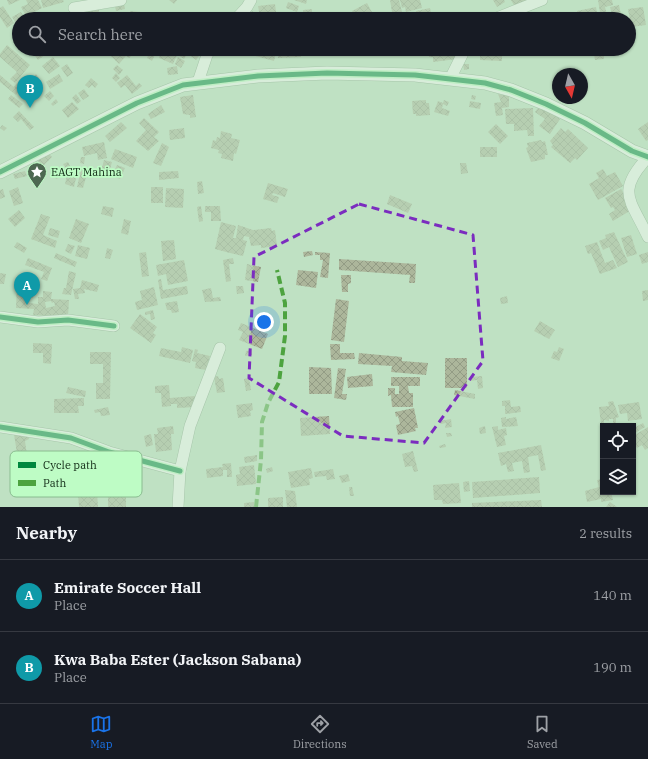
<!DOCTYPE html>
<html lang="en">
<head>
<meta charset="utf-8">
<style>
	:root { --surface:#171b24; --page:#242831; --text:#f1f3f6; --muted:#9ea1a6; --line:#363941; --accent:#1a73e8 }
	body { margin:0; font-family:"IBM Plex Serif",serif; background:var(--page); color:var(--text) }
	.controls { position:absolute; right:12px; bottom:12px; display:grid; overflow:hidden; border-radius:0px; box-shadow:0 1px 3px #0004 }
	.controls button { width:36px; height:36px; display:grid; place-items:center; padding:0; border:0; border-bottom:1px solid var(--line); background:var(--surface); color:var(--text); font:20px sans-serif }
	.compass { position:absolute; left:552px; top:68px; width:36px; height:36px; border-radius:50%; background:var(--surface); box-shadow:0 1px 3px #0004; rotate:172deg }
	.you { position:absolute; left:264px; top:322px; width:14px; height:14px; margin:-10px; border:3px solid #fff; border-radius:50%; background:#1a73e8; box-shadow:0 0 0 6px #1a73e833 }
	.badge { display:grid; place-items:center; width:26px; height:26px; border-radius:50%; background:var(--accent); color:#fff; font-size:13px; font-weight:700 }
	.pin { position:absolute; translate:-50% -33px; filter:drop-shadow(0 1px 2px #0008) }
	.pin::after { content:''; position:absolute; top:21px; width:14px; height:12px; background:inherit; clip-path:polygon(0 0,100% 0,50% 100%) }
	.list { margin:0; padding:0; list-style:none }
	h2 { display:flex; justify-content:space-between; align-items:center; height:52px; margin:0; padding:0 16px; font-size:17px }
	h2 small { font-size:13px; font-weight:400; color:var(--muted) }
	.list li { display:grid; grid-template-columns:26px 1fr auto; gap:12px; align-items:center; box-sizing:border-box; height:72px; padding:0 16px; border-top:1px solid var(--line) }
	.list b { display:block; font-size:15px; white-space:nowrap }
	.list p { margin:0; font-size:13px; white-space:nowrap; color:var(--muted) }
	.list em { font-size:13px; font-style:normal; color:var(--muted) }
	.icon { flex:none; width:22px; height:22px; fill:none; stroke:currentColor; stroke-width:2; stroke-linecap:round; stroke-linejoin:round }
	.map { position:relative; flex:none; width:648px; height:507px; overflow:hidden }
	.search { position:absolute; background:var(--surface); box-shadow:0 1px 3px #0004; left:12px; right:12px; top:12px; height:44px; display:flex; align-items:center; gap:10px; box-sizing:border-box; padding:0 14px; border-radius:22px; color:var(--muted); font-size:15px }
	.sheet { height:196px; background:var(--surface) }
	nav { display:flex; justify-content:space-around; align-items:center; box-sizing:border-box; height:56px; border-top:1px solid var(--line); background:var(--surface); font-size:11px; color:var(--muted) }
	nav a { display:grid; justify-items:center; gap:2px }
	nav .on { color:var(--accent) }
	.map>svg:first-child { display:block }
	.building { fill:url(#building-cross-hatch); fill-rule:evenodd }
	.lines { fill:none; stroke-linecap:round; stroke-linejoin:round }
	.minor-casing { stroke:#88a28b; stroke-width:12 }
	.tertiary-casing { stroke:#88a28b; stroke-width:14 }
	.minor { stroke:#f5faf6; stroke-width:11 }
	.tertiary { stroke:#f5faf6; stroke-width:13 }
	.quiet { stroke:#4da33f; stroke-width:4; stroke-dasharray:8 4; stroke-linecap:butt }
	.cycleway-casing { stroke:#befcc5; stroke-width:8 }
	.cycleway { stroke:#00873e; stroke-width:5 }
	.marked { fill:none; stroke:#7b2cbf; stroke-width:3; stroke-dasharray:8 5; stroke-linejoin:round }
	.labels { text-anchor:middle; stroke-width:3.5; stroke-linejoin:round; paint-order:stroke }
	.poi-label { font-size:11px; fill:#0f2713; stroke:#befcc5; text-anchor:start }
	.key { fill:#befcc5; stroke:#8abc90; stroke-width:1 }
	.key-label { font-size:11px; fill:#0f2713 }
</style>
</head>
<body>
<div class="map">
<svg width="648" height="507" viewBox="0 0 648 507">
	<defs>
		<pattern id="building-cross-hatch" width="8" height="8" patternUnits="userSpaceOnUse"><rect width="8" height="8" fill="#acb69b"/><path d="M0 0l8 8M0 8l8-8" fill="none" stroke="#939c85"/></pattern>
	</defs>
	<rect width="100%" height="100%" fill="#bfe1c3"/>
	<!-- building -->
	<g class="building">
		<polygon points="7,0 20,0 9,5"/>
		<polygon points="26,0 38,0 42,8 26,16 21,7 28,4"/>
		<polygon points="41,0 63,0 64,2 43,8"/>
		<polygon points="169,0 177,0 174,4"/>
		<polygon points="294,0 307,0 306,4"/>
		<polygon points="390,0 399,0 403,16 393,18"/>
		<polygon points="400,0 420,0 422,8 406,12 405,7 402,8"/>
		<polygon points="493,0 504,0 505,2 497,7"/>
		<polygon points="511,0 529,0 515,7"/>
		<polygon points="598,0 612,0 613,5 605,7 608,19 601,19"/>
		<polygon points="288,2 299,6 297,12 286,8"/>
		<polygon points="367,3 373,14 366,19 357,19 352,11"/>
		<polygon points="124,4 125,9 116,11 115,6"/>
		<polygon points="275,4 277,19 260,17 258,6"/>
		<polygon points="619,5 622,19 613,19 610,7"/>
		<polygon points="3,6 14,23 7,28 0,17 0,8"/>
		<polygon points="596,7 598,19 578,19 577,11"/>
		<polygon points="643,7 646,25 631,27 628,9"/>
		<polygon points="430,8 431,13 439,12 441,19 414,19 417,17 416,11"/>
		<polygon points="88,9 99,9 98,19 64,19 64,12 88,13"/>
		<polygon points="312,9 312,14 303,14 303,10"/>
		<polygon points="130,11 151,13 150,19 130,19"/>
		<polygon points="252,11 255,13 253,17 250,16"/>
		<polygon points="21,12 24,17 15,22 12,17"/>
		<polygon points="52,13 55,18 40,19"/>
		<polygon points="110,16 111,19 103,19 103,17"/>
		<polygon points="7,45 30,65 15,83 10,79 17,72 0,57 0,54"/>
		<polygon points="44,49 53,49 38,60 35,56"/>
		<polygon points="115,49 138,49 129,58 126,56 119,64 110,55"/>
		<polygon points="151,49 157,50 152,61 147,58"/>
		<polygon points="175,49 179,49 187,54 184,59 173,52"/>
		<polygon points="182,49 204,49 196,60"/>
		<polygon points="230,49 277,49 274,61"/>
		<polygon points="278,49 300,49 301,57 278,58"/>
		<polygon points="374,49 397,49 397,51 375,56"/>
		<polygon points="401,49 424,49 425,51 402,54"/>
		<polygon points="428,49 456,49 457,59 433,62 433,57 429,57"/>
		<polygon points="474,49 480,49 479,53 473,52"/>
		<polygon points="589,49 611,49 611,53 604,54 604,59 595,60 594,54 590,55"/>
		<polygon points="162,50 177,55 173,64 159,58"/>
		<polygon points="480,53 502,54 502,61 480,60"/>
		<polygon points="53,57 60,66 49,74 42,66"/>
		<polygon points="178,57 185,61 181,68 175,64"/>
		<polygon points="67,64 73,73 67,77 61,68"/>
		<polygon points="463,64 469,64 469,69 464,70"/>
		<polygon points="117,65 123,70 119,75 113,69"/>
		<polygon points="177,66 178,74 168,75 167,68"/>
		<polygon points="116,73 120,78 116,82 112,78"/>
		<polygon points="36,74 39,78 34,83 42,90 39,93 28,82"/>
		<polygon points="59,74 63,81 50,89 46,82"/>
		<polygon points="0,75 14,87 21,79 25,83 16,95 0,82"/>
		<polygon points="127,75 136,86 139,83 142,86 132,94 125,85 121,88 117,83"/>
		<polygon points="91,78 98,84 95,88 92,85 89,88 85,85"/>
		<polygon points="84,89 89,96 83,100 78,93"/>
		<polygon points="50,91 54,96 49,101 44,96"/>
		<polygon points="76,94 81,101 77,104 72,98"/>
		<polygon points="498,94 509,96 509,107 502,108 503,115 496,116 494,103 501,102"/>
		<polygon points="11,95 23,104 19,108 8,99"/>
		<polygon points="193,95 196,117 190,118 190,115 183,114 180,97"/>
		<polygon points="472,95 476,96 475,100 471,99"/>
		<polygon points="56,99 58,102 53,106 51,104"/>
		<polygon points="426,100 426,103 429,103 430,115 416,116 416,114 413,114 412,101"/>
		<polygon points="444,100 449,102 447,106 443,104 442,108 450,111 448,116 434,112 438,101 443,103"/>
		<polygon points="470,101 481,103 480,109 469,107"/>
		<polygon points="72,102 79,109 68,118 62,110"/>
		<polygon points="161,105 165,112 151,119 148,114"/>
		<polygon points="540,105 560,119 550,134 539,126 545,119 535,112"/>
		<polygon points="533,108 534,136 528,136 527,130 514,131 514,124 506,124 505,109"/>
		<polygon points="19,111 34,127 30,130 21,119 18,122 13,117"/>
		<polygon points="144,118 159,132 154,137 159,141 148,151 136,141 146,130 139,123"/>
		<polygon points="121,122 127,128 110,142 105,136"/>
		<polygon points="648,122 648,140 646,141 638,129"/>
		<polygon points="496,124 508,136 500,144 488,132"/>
		<polygon points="2,125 7,128 4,131 0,128"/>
		<polygon points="184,128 185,138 170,140 169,130"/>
		<polygon points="561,128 565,132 568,129 588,148 577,160 575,158 570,163 551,147 553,145 550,141"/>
		<polygon points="221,131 232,134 231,138 240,140 236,154 234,153 233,161 221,158 222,154 218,153 219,150 211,148 213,140 216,141 217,137 220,138"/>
		<polygon points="541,140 542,142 545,141 548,155 545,155 545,159 531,162 526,148 528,147 527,143"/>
		<polygon points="104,142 107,158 98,160 97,153 84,156 82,147"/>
		<polygon points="162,143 169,147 161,166 153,163"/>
		<rect x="480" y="147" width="17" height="10"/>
		<polygon points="115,149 137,157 133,168 111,159"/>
		<polygon points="47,152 52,157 43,166 38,161"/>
		<polygon points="81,157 85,157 84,164 80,163"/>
		<polygon points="104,160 112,162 108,177 100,175"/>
		<polygon points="68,162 73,172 56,179 54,174 66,168 63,164"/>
		<polygon points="460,163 466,163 468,173 461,174"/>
		<polygon points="117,165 125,168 120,179 112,176"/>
		<polygon points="81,169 88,170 83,188 77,187"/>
		<polygon points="603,169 607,176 615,172 623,186 598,200 589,184 599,178 596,173"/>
		<polygon points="25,171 27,176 15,179 13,174"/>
		<polygon points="178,171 179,178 159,180 159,172"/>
		<polygon points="67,175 76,178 74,187 65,184"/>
		<polygon points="202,181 204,193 198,194 197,182"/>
		<polygon points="268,183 288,189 285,197 273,193 272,195 279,197 277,203 263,199"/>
		<polygon points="18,187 23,203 14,206 9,191"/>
		<rect x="151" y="187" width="12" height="16"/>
		<polygon points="166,188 184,189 183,208 165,207"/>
		<polygon points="3,189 5,197 0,199 0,190"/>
		<polygon points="621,189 633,209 613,221 609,214 615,210 613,207 611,208 605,198"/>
		<polygon points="390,195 412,204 408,213 387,204"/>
		<polygon points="103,206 114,208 112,217 101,214"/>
		<polygon points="201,206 203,221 199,222 197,207"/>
		<polygon points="205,206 220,206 221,221 211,221 211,212 205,212"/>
		<polygon points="19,210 25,218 15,227 8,219"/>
		<polygon points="41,214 50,217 43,235 57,241 55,248 31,239"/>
		<polygon points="76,219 89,224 81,243 69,238"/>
		<polygon points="124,219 131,221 128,235 121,233"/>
		<polygon points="221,222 236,226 233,238 236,238 238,225 253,230 271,228 272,231 275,230 277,246 261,248 261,245 251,246 249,237 244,236 243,240 247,241 243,256 230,253 233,241 230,253 215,249"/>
		<polygon points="50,228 60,231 58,238 48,235"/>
		<polygon points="614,232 628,262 618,267 609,247 603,250 599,241 606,238 605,235"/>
		<polygon points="631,235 637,254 627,257 621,238"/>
		<polygon points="174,240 176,259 163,261 161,241"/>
		<polygon points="17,242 27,248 24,253 14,247"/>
		<polygon points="597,242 605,263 613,260 617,268 600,274 591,253 588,254 585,246"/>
		<polygon points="68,244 75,246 71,254 65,251"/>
		<polygon points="78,245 90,248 87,259 75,256"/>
		<polygon points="107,248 113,250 110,259 105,258"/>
		<polygon points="312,251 313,255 304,257 303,252"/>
		<polygon points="146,252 149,276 142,277 139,253"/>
		<polygon points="315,252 330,253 328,278 320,277 323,260 320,260 320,255 315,255"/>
		<polygon points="648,252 648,262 642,264 639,255"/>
		<polygon points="56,253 77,262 75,267 54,258"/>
		<polygon points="28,258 52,268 47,281 41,279 44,272 25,265"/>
		<polygon points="233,258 234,264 229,264 231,281 226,282 223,260"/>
		<polygon points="339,259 416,264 415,283 409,283 410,275 339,270"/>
		<polygon points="184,260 188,281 168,285 166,274 158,276 156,265"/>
		<polygon points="247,264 261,267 258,282 245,280"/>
		<polygon points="298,270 318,272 316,288 296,285"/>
		<polygon points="69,271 76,273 71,295 62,294 64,288 66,288"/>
		<polygon points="0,273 6,274 4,284 0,284"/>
		<polygon points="341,275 351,275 351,283 348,284 348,292 342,292"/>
		<polygon points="161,279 163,290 187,286 188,294 161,299 158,280"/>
		<polygon points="82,280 99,285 97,292 84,289 85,293 78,294 79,299 75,299 73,289 80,288"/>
		<path d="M17 283 35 284 33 298H30L29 303 38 304V297H43V291L52 292 51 299 69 300 68 317 33 315 34 309 16 308ZM51 301 52 303 54 302 55 306 46 308 45 302Z"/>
		<polygon points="236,286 243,286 244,293 237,294"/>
		<polygon points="154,287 158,305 137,310 135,302 142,300 140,291"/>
		<polygon points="211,288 213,298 220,297 221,301 205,302 202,290"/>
		<polygon points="648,290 648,300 643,301 642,291"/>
		<polygon points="507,296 508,303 501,304 500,298"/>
		<polygon points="336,299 349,301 344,342 331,340"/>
		<polygon points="177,301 179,312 172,313 171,310 167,310 165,303"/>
		<polygon points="153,310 155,319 151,320 150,314 145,315 145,312"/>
		<polygon points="140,314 157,327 153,333 156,335 151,343 130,328"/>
		<polygon points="540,321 555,330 549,339 534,331"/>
		<polygon points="241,323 268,334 262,349 239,340 243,332 238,330"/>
		<polygon points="33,343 52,344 51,364 43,363 43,353 33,353"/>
		<polygon points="330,344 340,344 340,353 354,353 355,359 331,360"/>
		<polygon points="182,347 193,350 190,363 159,356 161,348 181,352"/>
		<polygon points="559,347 564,349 559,361 551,358 554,351 557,352"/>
		<polygon points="195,349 198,350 197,353 210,356 206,370 195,368 196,362 192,361"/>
		<polygon points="251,350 252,355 245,356 246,351"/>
		<polygon points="90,352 111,352 110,399 96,399 96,383 103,383 103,364 90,364"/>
		<polygon points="359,353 402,357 402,361 428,363 426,375 391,372 392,366 358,364"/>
		<rect x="445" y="358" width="22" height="30"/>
		<polygon points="309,367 331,368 332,394 309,394"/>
		<polygon points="338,368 346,369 342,394 347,394 346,400 334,398"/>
		<polygon points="372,374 373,386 348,388 347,377"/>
		<polygon points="218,376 219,379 223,378 225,392 217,393 214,377"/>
		<polygon points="482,376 483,388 478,389 477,380 470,381 470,377"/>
		<polygon points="391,377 420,377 420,386 408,386 409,393 413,393 413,407 392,407 391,395 388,396 388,388 395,388 395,394 399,394 399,386 391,386"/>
		<polygon points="249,378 251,390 246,391 244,379"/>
		<polygon points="169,385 170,398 195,396 196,407 177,408 177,404 171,404 171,406 162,407 161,393 155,393 155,386"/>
		<polygon points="68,387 86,391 85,397 66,393"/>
		<polygon points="455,390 475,394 475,399 454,395"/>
		<polygon points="84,398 84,406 78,406 79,413 54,413 54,399"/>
		<polygon points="510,400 511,407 520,406 521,412 505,414 505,406 502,406 502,401"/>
		<polygon points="613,401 619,417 616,418 616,423 613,423 613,419 609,419 609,421 604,420 604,424 601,425 599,407 609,406 608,402"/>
		<polygon points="639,402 642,419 628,421 627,413 620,414 618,405"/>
		<polygon points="252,403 253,410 250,411 251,416 238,418 236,405"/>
		<polygon points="108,407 110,415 101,416 100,412 95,413 94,410"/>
		<polygon points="414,408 418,428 415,428 416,431 398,435 396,425 400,424 398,416 396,417 395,412"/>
		<polygon points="329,416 330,434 301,436 300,418"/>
		<polygon points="506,417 506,419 516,417 518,426 502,427 501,418"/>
		<polygon points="451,419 452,427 445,428 446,423 441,424 440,421"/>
		<polygon points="643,423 645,427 635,433 634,428"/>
		<polygon points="173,426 174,434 171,434 172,450 156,452 154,434 158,434 157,428"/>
		<polygon points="485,426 486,433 480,434 479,428"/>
		<polygon points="498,426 498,430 506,428 507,435 504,436 506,445 497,447 492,427"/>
		<polygon points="648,427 648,448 645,450 642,445 637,448 633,441 633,436"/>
		<polygon points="27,432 29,439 25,441 28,462 35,461 36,466 28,467 29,470 19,471 19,466 14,467 12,461 18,460 14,434"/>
		<polygon points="446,433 451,433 452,436 447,437"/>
		<polygon points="151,434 153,445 146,447 144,436"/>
		<polygon points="445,444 446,447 440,448 439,446"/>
		<polygon points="541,445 546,470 541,471 538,455 528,457 530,472 524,473 522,461 512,463 514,471 508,472 506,464 501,466 498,453"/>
		<polygon points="413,451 418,471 414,472 412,466 405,467 402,454"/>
		<polygon points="257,455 257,461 245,463 244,457"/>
		<polygon points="231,463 232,477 227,477 227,470 223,470 223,476 207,478 206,469 223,467 222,464"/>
		<polygon points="254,465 256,484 237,486 236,475 240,474 239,467"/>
		<polygon points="272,467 273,471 267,473 266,469"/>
		<polygon points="311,468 313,478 309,479 310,485 291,488 288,472"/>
		<polygon points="333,469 335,479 327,480 326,476 315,477 314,472"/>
		<polygon points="348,474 350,481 342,483 339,476"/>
		<polygon points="539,477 540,493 473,498 472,482"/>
		<polygon points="603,479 603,492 611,492 613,500 601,502 601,499 587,502 585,491 599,487 597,480"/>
		<polygon points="469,481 470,491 464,492 463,482"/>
		<polygon points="459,483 461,503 443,504 442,500 434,500 433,485"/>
		<polygon points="349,487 352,487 354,496 350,496"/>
		<polygon points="285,490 295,491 297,507 287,507"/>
		<polygon points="97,492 98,507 79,507 78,494"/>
		<rect x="108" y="497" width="18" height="10"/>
		<polygon points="283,497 283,507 268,507 268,498"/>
		<polygon points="541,500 542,507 472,507 472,503"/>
		<polygon points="254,502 254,507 244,507 244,503"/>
		<polygon points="610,502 617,507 606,507"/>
	</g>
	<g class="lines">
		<!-- minor casing -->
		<g class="minor-casing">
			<g id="minor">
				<polyline points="74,8 121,0"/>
				<polyline points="236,19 247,7 251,0"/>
				<polyline points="494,19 542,0"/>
				<polyline points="450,79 465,49"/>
				<polyline points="198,82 207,55 211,49"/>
				<path d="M648 157C615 192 631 200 648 237"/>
				<polyline points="0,317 38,322 68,320 114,326"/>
				<polyline points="0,427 71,438 109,452 180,471"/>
				<polyline points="178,507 180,471 190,426 220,348"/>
			</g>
		</g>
		<!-- tertiary casing -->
		<g class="tertiary-casing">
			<polyline id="tertiary" points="0,172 137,103 183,85 258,76 327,73 415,75 485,83 511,90 546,104 585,123 632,151 648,157"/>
		</g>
		<!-- minor -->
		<use href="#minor" class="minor"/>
		<!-- tertiary -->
		<use href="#tertiary" class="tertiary"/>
		<!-- quiet -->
		<polyline class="quiet" points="256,507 261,460 262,422 268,403 279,382 285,336 285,303 277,270"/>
		<!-- cycleway casing -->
		<g class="cycleway-casing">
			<g id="cycleway">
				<polyline points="0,172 137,103 183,85 258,76 327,73 415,75 485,83 511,90 546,104 585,123 632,151 648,157"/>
				<polyline points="0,317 38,322 68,320 114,326"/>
				<polyline points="0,427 71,438 109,452 180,471"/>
			</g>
		</g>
		<!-- cycleway -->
		<use href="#cycleway" class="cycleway"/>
	</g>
	<!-- marked area -->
	<path d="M0 0H648V507H0ZM359 204 473 235 483 361 424 443 343 436 249 378 254 257Z" fill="#bfe1c3" fill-opacity=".55" fill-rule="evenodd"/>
	<path class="marked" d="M359 204 473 235 483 361 424 443 343 436 249 378 254 257Z"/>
	<!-- icons -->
	<defs>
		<g id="sight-pin" transform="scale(1)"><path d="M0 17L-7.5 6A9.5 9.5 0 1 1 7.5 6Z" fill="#4d6851" stroke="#befcc5"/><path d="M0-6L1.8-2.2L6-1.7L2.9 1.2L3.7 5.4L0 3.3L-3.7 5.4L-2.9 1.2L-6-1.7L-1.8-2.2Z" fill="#fff"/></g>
	</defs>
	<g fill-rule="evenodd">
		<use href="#sight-pin" x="37" y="172"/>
	</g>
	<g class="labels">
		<!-- poi labels -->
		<g class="poi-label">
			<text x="51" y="176">EAGT Mahina</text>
		</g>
	</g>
	<!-- legend -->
	<rect x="10" y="451" width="132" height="46" rx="6" class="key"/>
	<rect x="18" y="462" width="18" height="6" fill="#00873e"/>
	<rect x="18" y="480" width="18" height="6" fill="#4da33f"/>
	<g class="key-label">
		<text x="43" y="469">Cycle path</text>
		<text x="43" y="487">Path</text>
	</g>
</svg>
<div class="controls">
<button><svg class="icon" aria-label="locate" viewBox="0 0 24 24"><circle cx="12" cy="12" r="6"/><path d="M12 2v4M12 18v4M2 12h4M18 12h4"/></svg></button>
<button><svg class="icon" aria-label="layers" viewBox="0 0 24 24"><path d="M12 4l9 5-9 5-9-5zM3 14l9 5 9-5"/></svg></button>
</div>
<svg class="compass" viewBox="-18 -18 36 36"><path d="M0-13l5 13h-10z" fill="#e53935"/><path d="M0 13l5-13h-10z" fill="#9ea1a6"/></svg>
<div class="you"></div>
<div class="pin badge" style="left:27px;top:305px;background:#0f9aa8">A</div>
<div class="pin badge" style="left:30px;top:108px;background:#0f9aa8">B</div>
<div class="search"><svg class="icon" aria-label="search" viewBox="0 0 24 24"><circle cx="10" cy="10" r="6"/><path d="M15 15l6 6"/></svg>Search here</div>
</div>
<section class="sheet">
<h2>Nearby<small>2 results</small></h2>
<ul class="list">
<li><span class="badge" style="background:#0f9aa8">A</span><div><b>Emirate Soccer Hall</b><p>Place</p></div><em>140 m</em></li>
<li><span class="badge" style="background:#0f9aa8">B</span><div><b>Kwa Baba Ester (Jackson Sabana)</b><p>Place</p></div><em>190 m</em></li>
</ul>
</section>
<nav>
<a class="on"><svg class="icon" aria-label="map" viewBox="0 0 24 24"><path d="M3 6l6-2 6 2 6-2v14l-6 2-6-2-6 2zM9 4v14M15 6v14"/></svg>Map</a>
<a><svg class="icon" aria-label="directions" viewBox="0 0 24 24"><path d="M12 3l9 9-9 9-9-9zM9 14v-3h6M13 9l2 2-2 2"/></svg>Directions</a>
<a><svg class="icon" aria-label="saved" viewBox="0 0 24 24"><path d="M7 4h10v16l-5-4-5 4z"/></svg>Saved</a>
</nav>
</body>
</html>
